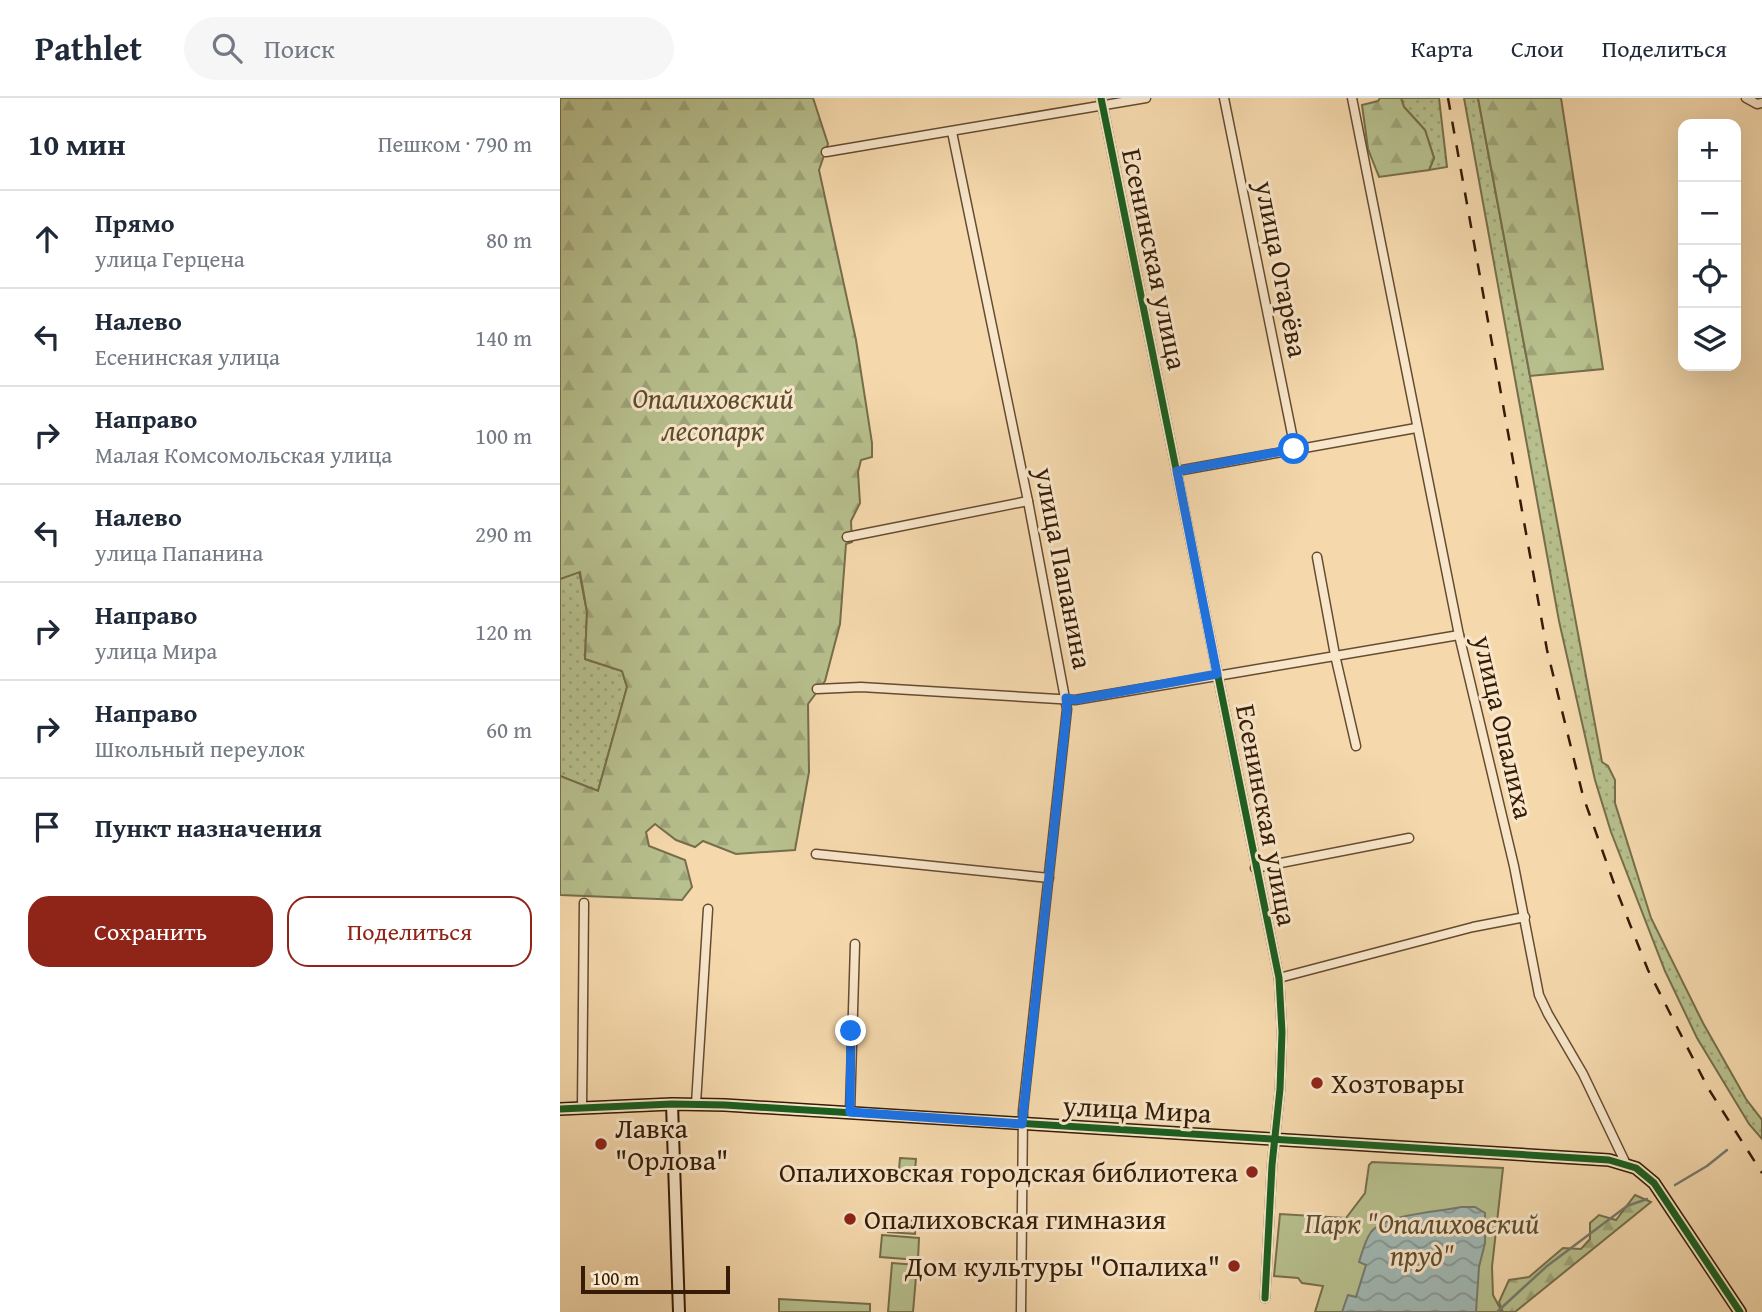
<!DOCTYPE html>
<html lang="ru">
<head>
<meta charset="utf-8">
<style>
	:root { --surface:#fff; --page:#f6f6f7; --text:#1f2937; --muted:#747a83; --line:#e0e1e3; --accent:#8f2418 }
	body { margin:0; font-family:"Gentium Book Plus",serif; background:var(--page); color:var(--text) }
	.controls { position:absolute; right:21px; top:21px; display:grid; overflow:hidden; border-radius:14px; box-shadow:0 7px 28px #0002 }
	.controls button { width:63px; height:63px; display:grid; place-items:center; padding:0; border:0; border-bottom:2px solid var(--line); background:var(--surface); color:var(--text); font:35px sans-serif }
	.scale { position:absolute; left:21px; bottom:18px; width:149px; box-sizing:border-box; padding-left:7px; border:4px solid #361c06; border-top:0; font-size:19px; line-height:24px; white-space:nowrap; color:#361c06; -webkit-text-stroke:5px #f8e6ca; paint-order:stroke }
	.stop { position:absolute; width:21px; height:21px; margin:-16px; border:5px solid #1a73e8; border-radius:50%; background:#fff }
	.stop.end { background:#1a73e8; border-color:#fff; box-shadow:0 2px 7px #0008 }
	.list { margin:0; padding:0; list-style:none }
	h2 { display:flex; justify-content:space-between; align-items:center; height:91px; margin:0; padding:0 28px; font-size:30px }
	h2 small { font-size:23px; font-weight:400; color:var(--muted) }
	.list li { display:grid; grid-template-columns:46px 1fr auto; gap:21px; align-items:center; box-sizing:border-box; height:98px; padding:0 28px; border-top:2px solid var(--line) }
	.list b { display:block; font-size:26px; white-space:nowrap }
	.list p { margin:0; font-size:23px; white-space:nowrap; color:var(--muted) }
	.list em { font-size:23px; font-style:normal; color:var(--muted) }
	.actions { display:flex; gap:14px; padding:21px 28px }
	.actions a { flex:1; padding:16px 0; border:2px solid var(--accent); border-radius:21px; text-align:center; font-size:24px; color:var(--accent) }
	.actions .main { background:var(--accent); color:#fff }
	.icon { flex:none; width:38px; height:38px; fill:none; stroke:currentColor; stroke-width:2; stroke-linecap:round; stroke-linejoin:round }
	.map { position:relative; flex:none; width:1202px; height:1214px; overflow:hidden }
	header { display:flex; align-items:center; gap:42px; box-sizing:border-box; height:98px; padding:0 35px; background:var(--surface); border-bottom:2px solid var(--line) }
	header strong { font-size:33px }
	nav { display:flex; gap:38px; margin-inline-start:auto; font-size:24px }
	.search { width:490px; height:63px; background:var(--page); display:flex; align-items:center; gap:18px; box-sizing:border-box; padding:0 24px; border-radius:38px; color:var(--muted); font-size:26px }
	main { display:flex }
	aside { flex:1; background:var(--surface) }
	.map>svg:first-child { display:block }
	.grass { fill:url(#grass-dots); stroke:#766e4a; stroke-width:2 }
	.forest { fill:url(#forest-firs); stroke:#766e4a; stroke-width:2 }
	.park { fill:#b7c08e; stroke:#766e4a; stroke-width:2 }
	.water { fill:url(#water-waves); stroke:#767a6e; stroke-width:2 }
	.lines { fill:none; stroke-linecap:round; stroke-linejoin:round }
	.stream { stroke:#767a6e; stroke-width:2.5 }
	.street-casing { stroke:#664b30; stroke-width:11 }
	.secondary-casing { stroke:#361c06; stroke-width:14 }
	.street { stroke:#f8e6ca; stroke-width:8 }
	.secondary { stroke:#f8e6ca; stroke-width:10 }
	.rail { stroke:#361c06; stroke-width:2.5; stroke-dasharray:12 12; stroke-linecap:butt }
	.cycleway-casing { stroke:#f8e6ca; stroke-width:11 }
	.cycleway { stroke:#1b5e20; stroke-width:7 }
	.route { stroke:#1a73e8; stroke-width:9 }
	.poi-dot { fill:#8f2418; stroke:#f8e6ca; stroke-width:2.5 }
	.labels { text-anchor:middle; stroke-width:6; stroke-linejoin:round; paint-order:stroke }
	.street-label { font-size:28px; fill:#361c06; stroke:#f8e6ca }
	.park-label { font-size:28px; font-style:italic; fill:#5d4d2f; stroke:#f8e6ca }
	.poi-label { font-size:28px; fill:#361c06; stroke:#f8e6ca; text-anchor:start }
</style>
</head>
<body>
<header>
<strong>Pathlet</strong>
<div class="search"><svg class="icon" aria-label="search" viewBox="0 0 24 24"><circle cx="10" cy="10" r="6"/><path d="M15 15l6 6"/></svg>Поиск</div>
<nav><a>Карта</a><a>Слои</a><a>Поделиться</a></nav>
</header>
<main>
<aside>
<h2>10 мин<small>Пешком · 790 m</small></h2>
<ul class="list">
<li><svg class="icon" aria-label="ahead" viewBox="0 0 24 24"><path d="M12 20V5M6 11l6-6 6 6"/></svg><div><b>Прямо</b><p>улица Герцена</p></div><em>80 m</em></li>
<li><svg class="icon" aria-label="left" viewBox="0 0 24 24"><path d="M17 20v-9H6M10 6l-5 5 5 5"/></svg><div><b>Налево</b><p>Есенинская улица</p></div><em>140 m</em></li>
<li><svg class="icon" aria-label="right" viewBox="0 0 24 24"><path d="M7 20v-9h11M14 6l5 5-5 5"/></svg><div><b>Направо</b><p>Малая Комсомольская улица</p></div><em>100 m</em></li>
<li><svg class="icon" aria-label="left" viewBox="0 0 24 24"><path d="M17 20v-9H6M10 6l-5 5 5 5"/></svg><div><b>Налево</b><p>улица Папанина</p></div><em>290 m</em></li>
<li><svg class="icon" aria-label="right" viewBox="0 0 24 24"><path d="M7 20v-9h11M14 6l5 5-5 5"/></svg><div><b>Направо</b><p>улица Мира</p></div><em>120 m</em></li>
<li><svg class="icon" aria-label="right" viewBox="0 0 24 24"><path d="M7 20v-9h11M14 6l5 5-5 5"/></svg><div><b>Направо</b><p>Школьный переулок</p></div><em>60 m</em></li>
<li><svg class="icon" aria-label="arrive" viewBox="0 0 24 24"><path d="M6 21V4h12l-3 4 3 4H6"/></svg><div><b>Пункт назначения</b></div></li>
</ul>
<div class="actions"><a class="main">Сохранить</a><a>Поделиться</a></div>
</aside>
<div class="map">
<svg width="1202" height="1214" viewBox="0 0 1202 1214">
	<defs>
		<pattern id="grass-dots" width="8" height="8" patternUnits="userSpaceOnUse" patternTransform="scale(1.75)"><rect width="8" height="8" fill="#b7c08e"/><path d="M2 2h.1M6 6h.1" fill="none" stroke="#9ea479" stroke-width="1.8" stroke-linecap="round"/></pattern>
		<pattern id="forest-firs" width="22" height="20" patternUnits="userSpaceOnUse" patternTransform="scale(1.75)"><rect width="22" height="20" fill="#b7c08e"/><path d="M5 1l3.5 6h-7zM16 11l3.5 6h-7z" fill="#9ea479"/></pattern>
		<pattern id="water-waves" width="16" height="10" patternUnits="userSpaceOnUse" patternTransform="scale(1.75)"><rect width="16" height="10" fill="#a0b8b4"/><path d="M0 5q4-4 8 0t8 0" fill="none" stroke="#839590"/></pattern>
	</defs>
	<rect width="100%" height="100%" fill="#f5d9ad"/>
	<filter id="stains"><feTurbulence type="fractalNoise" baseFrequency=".00286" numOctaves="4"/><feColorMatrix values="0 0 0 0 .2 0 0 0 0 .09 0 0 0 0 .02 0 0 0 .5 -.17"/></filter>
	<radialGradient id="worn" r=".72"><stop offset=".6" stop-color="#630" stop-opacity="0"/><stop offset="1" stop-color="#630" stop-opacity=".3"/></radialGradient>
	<!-- grass -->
	<g class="grass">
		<polygon points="841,0 879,0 887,69 869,72 874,60 865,32 844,9"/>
		<polygon points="904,0 918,0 1042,664 1048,668 1055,682 1055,705 1091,820 1143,925 1186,1001 1202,1022 1202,1041 1189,1026 1137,940 1105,873 1051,734 1035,682 999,523"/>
		<polygon points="19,473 27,514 25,561 62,573 67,589 38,693 0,678 0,481"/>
	</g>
	<!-- forest -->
	<g class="forest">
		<polygon points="0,0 253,0 268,46 259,72 296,242 312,345 312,359 301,362 298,374 300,405 291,423 292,444 286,446 280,526 265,583 248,606 249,674 235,752 176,756 143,743 135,749 116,742 95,726 86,734 89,748 125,762 132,789 122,802 0,797 0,678 38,693 67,589 62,573 25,561 27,514 20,474 0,481"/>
		<polygon points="820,0 841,0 844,9 865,32 874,60 869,72 819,79 808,51 802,7 818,3"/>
		<polygon points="918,0 1001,0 1043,271 970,278"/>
		<polygon points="1075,1097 1091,1104 955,1214 943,1214 939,1204 949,1182 969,1179 1003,1150 1021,1151 1030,1141 1030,1125 1039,1117 1056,1122"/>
	</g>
	<!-- park -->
	<g class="park">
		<polygon points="340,1060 356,1061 354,1084 338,1083"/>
		<polygon points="812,1064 943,1070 932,1169 933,1197 942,1214 755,1214 763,1188 742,1185 738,1180 714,1178 720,1116 786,1120 805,1095 809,1067"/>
		<polygon points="329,1121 356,1123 355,1136 328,1134"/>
		<polygon points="322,1137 359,1140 358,1162 320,1159"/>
		<polygon points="332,1165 357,1167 353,1214 328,1214"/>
		<polygon points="219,1201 310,1206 310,1214 219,1214"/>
	</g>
	<!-- water -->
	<path class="water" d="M901 1109H915L925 1115V1145L919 1169 916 1214H782L788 1197 796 1199 806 1167 799 1164C802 1155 805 1142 811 1134 826 1116 878 1114 901 1109Z"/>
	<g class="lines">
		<!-- stream -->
		<g class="stream">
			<polyline points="1115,1087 1147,1068 1167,1052"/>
			<polyline points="937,1214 987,1168 1067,1108 1087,1101"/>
		</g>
		<!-- street casing -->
		<g class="street-casing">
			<g id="street">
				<polyline points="541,0 719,880 722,934 720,991 712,1067 705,1200"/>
				<polyline points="664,0 735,351"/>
				<polyline points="792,0 899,537 954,768 979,897 988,916 1023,976 1066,1066"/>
				<polyline points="1186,0 1197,6 1202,5"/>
				<polyline points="392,34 468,403 507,611 463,1013 461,1214"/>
				<polyline points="266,54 586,0"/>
				<polyline points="617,373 856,330"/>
				<polyline points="287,439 468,403"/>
				<polyline points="757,459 775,557 796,648"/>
				<polyline points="257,591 301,589 515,602 899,537"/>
				<polyline points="256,756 489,780"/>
				<polyline points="695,770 849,740"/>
				<polyline points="719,880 913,829 965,819"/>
				<polyline points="136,1006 148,811"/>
				<polyline points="22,1010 24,805"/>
				<polyline points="290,1014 295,846"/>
			</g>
		</g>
		<!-- secondary casing -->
		<g class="secondary-casing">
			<g id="secondary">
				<polyline points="112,1006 119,1214"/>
				<polyline points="0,1011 112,1006 165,1007 1049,1062 1076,1070 1094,1085 1180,1214"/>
			</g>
		</g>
		<!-- street -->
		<use href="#street" class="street"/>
		<!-- secondary -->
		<use href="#secondary" class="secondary"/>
		<!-- rail -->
		<polyline class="rail" points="888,0 987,552 1023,698 1056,791 1088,872 1148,990 1202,1075"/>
		<!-- cycleway casing -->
		<g class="cycleway-casing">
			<g id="cycleway">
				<polyline points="541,0 719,880 722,934 720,991 712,1067 705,1200"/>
				<polyline points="0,1011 112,1006 165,1007 1049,1062 1076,1070 1094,1085 1180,1214"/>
			</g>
		</g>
		<!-- cycleway -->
		<use href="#cycleway" class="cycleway"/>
	</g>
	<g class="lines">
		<!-- route -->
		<polyline class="route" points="291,933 290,1014 462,1026 507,611 506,600 515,602 657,576 617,373 734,351"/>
	</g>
	<!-- markers -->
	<g class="poi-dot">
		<circle cx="757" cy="985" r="7"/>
		<circle cx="41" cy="1046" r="7"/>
		<circle cx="692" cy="1074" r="7"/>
		<circle cx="290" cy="1121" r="7"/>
		<circle cx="674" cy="1168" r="7"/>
	</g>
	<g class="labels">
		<!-- street labels -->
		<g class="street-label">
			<text transform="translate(595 161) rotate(78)" y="10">Есенинская улица</text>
			<text transform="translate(722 171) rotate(79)" y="10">улица Огарёва</text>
			<text transform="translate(504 470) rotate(79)" y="10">улица Папанина</text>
			<text transform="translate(944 629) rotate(77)" y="10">улица Опалиха</text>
			<text transform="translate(707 717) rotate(79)" y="10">Есенинская улица</text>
			<text transform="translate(577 1011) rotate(3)" y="10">улица Мира</text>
		</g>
		<!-- park labels -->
		<g class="park-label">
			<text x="153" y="310">Опалиховский<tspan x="153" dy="32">лесопарк</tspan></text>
			<text x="862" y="1135">Парк "Опалиховский<tspan x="862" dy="32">пруд"</tspan></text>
		</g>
		<!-- poi labels -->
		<g class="poi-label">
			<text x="771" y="995">Хозтовары</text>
			<text x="55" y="1040">Лавка<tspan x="55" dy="32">"Орлова"</tspan></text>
			<text x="678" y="1084" text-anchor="end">Опалиховская городская библиотека</text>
			<text x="304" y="1131">Опалиховская гимназия</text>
			<text x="660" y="1178" text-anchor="end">Дом культуры "Опалиха"</text>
		</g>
	</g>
	<rect width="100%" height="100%" filter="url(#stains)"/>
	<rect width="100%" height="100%" fill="url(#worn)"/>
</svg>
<div class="controls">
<button>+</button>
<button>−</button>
<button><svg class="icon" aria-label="locate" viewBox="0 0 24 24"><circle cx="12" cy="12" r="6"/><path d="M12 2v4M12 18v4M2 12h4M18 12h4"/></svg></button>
<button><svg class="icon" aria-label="layers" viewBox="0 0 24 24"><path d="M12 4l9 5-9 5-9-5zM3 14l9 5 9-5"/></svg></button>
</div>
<div class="scale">100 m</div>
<div class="stop" style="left:734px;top:351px"></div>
<div class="stop end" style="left:291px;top:933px"></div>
</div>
</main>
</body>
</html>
